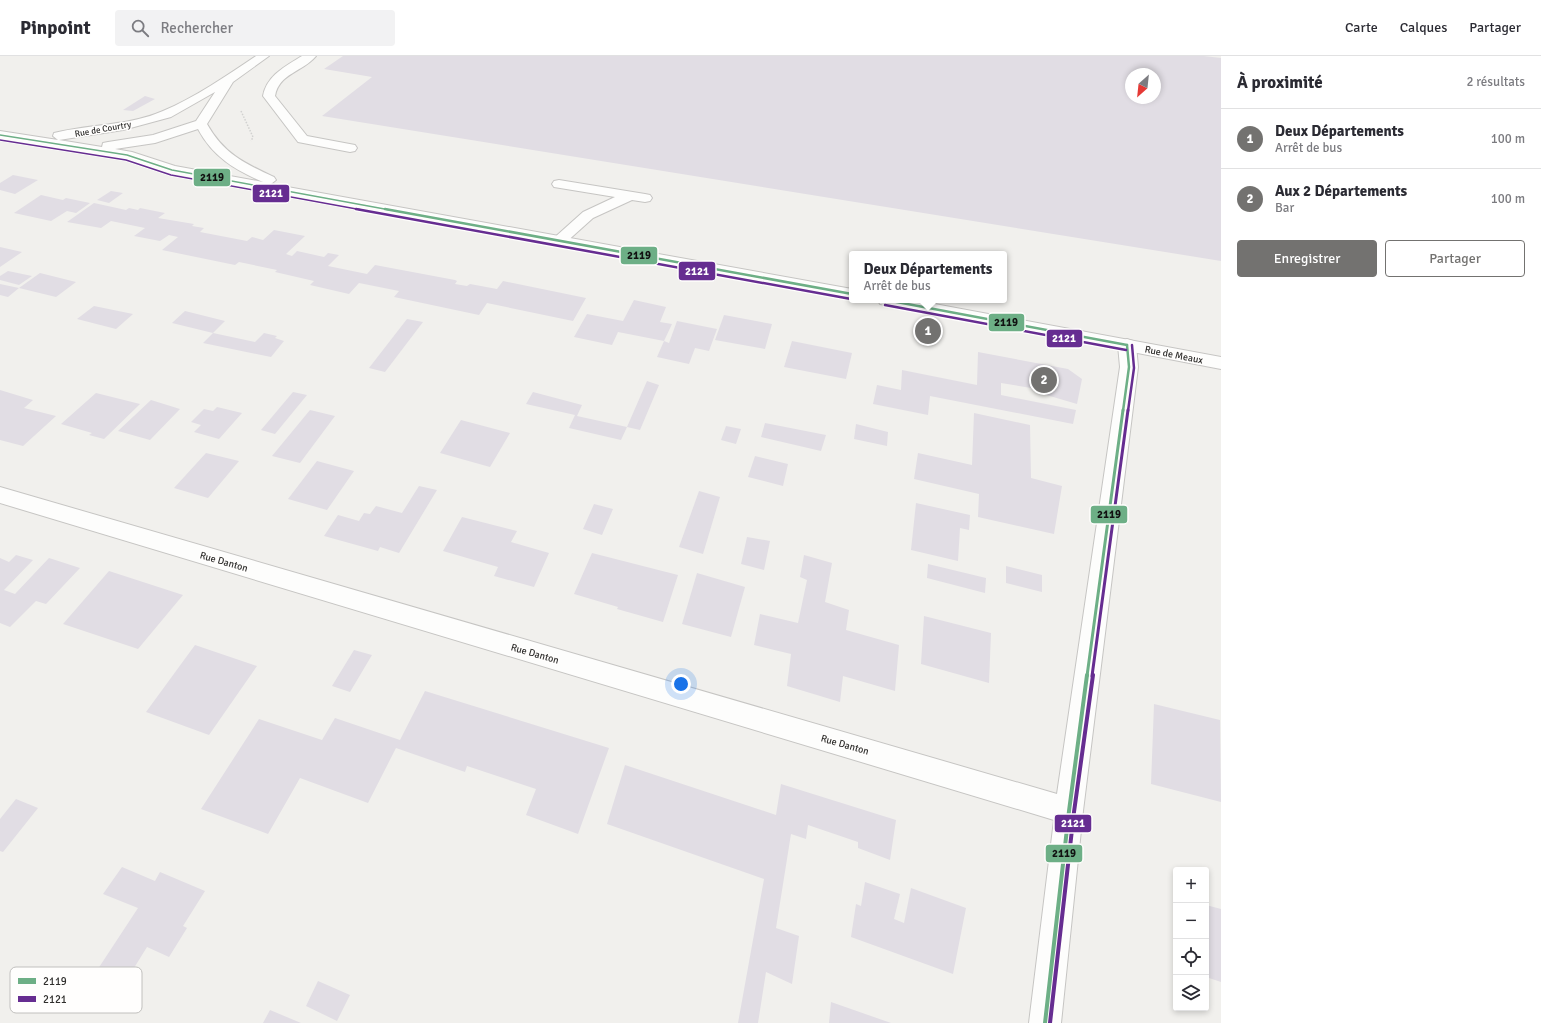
<!DOCTYPE html>
<html lang="fr">
<head>
<meta charset="utf-8">
<style>
	:root { --surface:#fff; --page:#f2f2f3; --text:#2b2b33; --muted:#7c7c81; --line:#e1e1e2; --accent:#737270 }
	body { margin:0; font-family:Signika,sans-serif; background:var(--page); color:var(--text) }
	.controls { position:absolute; right:12px; bottom:12px; display:grid; overflow:hidden; border-radius:4px; box-shadow:0 2px 6px #0003 }
	.controls button { width:36px; height:36px; display:grid; place-items:center; padding:0; border:0; border-bottom:1px solid var(--line); background:var(--surface); color:var(--text); font:20px sans-serif }
	.compass { position:absolute; left:1125px; top:12px; width:36px; height:36px; border-radius:50%; background:var(--surface); box-shadow:0 2px 6px #0003; rotate:207deg }
	.you { position:absolute; left:681px; top:628px; width:14px; height:14px; margin:-10px; border:3px solid #fff; border-radius:50%; background:#1a73e8; box-shadow:0 0 0 6px #1a73e833 }
	.badge { display:grid; place-items:center; width:26px; height:26px; border-radius:50%; background:var(--accent); color:#fff; font-size:13px; font-weight:700 }
	.pin { position:absolute; translate:-50% -50%; border:2px solid #fff; box-shadow:0 1px 4px #0006 }
	.popup { position:absolute; left:849px; top:195px; width:158px; height:52px; box-sizing:border-box; display:grid; place-content:center; border-radius:4px; background:var(--surface); filter:drop-shadow(0 1px 3px #0005); font-size:13px; white-space:nowrap; color:var(--muted) }
	.popup b { font-size:15px; color:var(--text) }
	.popup::after { content:''; position:absolute; left:50%; top:100%; margin-left:-8px; border:8px solid transparent; border-top-color:var(--surface) }
	.list { margin:0; padding:0; list-style:none }
	h2 { display:flex; justify-content:space-between; align-items:center; height:52px; margin:0; padding:0 16px; font-size:17px }
	h2 small { font-size:13px; font-weight:400; color:var(--muted) }
	.list li { display:grid; grid-template-columns:26px 1fr auto; gap:12px; align-items:center; box-sizing:border-box; height:60px; padding:0 16px; border-top:1px solid var(--line) }
	.list b { display:block; font-size:15px; white-space:nowrap }
	.list p { margin:0; font-size:13px; white-space:nowrap; color:var(--muted) }
	.list em { font-size:13px; font-style:normal; color:var(--muted) }
	.actions { display:flex; gap:8px; padding:12px 16px }
	.actions a { flex:1; padding:9px 0; border:1px solid var(--accent); border-radius:4px; text-align:center; font-size:14px; color:var(--accent) }
	.actions .main { background:var(--accent); color:#fff }
	.icon { flex:none; width:22px; height:22px; fill:none; stroke:currentColor; stroke-width:2; stroke-linecap:round; stroke-linejoin:round }
	.map { position:relative; flex:none; width:1221px; height:967px; overflow:hidden }
	header { display:flex; align-items:center; gap:24px; box-sizing:border-box; height:56px; padding:0 20px; background:var(--surface); border-bottom:1px solid var(--line) }
	header strong { font-size:19px }
	nav { display:flex; gap:22px; margin-inline-start:auto; font-size:14px }
	.search { width:280px; height:36px; background:var(--page); display:flex; align-items:center; gap:10px; box-sizing:border-box; padding:0 14px; border-radius:4px; color:var(--muted); font-size:15px }
	main { display:flex }
	aside { flex:1; background:var(--surface) }
	.map>svg:first-child { display:block }
	.building { fill:#e1dde4; fill-rule:evenodd }
	.lines { fill:none; stroke-linecap:round; stroke-linejoin:round }
	.service-casing { stroke:#c6c5c3; stroke-width:2 }
	.minor-casing { stroke:#c6c5c3; stroke-width:2 }
	.secondary-casing { stroke:#c6c5c3; stroke-width:2 }
	.path { stroke:#d1d1d0; stroke-width:1.5; stroke-dasharray:1.5 1.5; stroke-linecap:butt }
	.service { fill:#fdfdfc; fill-rule:evenodd }
	.minor { fill:#fdfdfc; fill-rule:evenodd }
	.secondary { fill:#fdfdfc; fill-rule:evenodd }
	.bus-1-far3-casing { stroke:#fffefd; stroke-width:3 }
	.bus-1-far2-casing { stroke:#fffefd; stroke-width:5 }
	.bus-1-far1-casing { stroke:#fffefd; stroke-width:6 }
	.bus-1-casing { stroke:#fffefd; stroke-width:7 }
	.bus-2-far3-casing { stroke:#fffefd; stroke-width:3 }
	.bus-2-far2-casing { stroke:#fffefd; stroke-width:5 }
	.bus-2-far1-casing { stroke:#fffefd; stroke-width:6 }
	.bus-2-casing { stroke:#fffefd; stroke-width:7 }
	.bus-1-far3 { stroke:#6daf86; stroke-width:1.5 }
	.bus-1-far2 { stroke:#6daf86; stroke-width:2.5 }
	.bus-1-far1 { stroke:#6daf86; stroke-width:3 }
	.bus-1 { stroke:#6daf86; stroke-width:4 }
	.bus-2-far3 { stroke:#662d91; stroke-width:1.5 }
	.bus-2-far2 { stroke:#662d91; stroke-width:2.5 }
	.bus-2-far1 { stroke:#662d91; stroke-width:3 }
	.bus-2 { stroke:#662d91; stroke-width:4 }
	.labels { text-anchor:middle; stroke-width:3; stroke-linejoin:round; paint-order:stroke }
	.far-street-label { font-size:9px; fill:#2f2e2c; stroke:#fffefd }
	.street-label { font-size:10px; fill:#2f2e2c; stroke:#fffefd }
	.key { fill:#fffefd; stroke:#c1c0be; stroke-width:1 }
	.key-label { font-size:11px; fill:#2f2e2c }
	.line-badge { stroke:#fffefd; stroke-width:1.5 }
	.badge-label { font-size:11px; text-anchor:middle; font-weight:bold; fill:#fff }
	.pale-badge-label { font-size:11px; text-anchor:middle; font-weight:bold; fill:#111 }
</style>
</head>
<body>
<header>
<strong>Pinpoint</strong>
<div class="search"><svg class="icon" aria-label="search" viewBox="0 0 24 24"><circle cx="10" cy="10" r="6"/><path d="M15 15l6 6"/></svg>Rechercher</div>
<nav><a>Carte</a><a>Calques</a><a>Partager</a></nav>
</header>
<main>
<div class="map">
<svg width="1221" height="967" viewBox="0 0 1221 967">
	<rect width="100%" height="100%" fill="#f1f0ed"/>
	<!-- building -->
	<g class="building">
		<path d="M343 0H1204L1221 2V205L322 60 372 21 324 13ZM1131 18H1155V42H1131Z"/>
		<polygon points="145,40 155,43 133,55 123,54"/>
		<polygon points="13,119 38,124 15,138 0,134 0,127"/>
		<polygon points="111,135 123,137 109,147 97,144"/>
		<polygon points="41,139 63,144 66,142 90,147 76,157 67,155 51,165 14,157"/>
		<polygon points="94,147 126,154 129,152 138,154 140,152 165,157 158,162 194,168 192,170 204,172 200,176 247,185 252,181 263,184 274,174 305,180 286,198 292,200 297,195 324,201 328,197 339,199 328,210 367,218 375,209 455,224 457,225 455,228 467,230 470,228 497,233 503,225 586,242 573,265 487,247 479,259 394,241 399,235 359,227 349,238 310,229 314,225 275,216 277,214 239,206 235,209 162,194 178,181 169,179 160,185 134,180 145,172 111,165 101,172 67,166"/>
		<polygon points="0,191 22,196 0,211"/>
		<polygon points="8,215 32,220 19,229 0,224 0,220"/>
		<polygon points="40,217 76,226 56,241 19,232"/>
		<polygon points="0,228 19,232 8,241 0,239"/>
		<polygon points="634,244 666,251 660,266 672,268 664,285 618,276 612,289 574,281 587,258 623,265"/>
		<polygon points="94,250 133,258 116,273 77,263"/>
		<polygon points="185,255 225,265 213,277 172,267"/>
		<polygon points="724,259 772,268 765,293 715,284"/>
		<polygon points="407,263 423,266 385,316 369,312"/>
		<polygon points="677,265 717,273 709,295 695,292 689,308 657,301 664,285 669,287"/>
		<polygon points="213,277 255,286 264,277 277,280 275,282 284,285 271,301 203,287"/>
		<polygon points="792,285 852,297 846,323 784,311"/>
		<polygon points="978,296 1068,313 1082,323 1077,348 1043,338 1037,333 1001,327 1001,339 1076,354 1073,368 930,340 928,359 873,348 877,329 901,334 902,314 977,329"/>
		<polygon points="647,325 659,329 640,374 627,371 621,384 569,372 575,359 526,348 533,336 582,349 577,360 627,371"/>
		<polygon points="0,334 33,344 24,352 56,360 23,390 0,384"/>
		<polygon points="293,336 307,339 275,378 261,374"/>
		<polygon points="96,337 140,348 104,383 89,379 92,377 61,368"/>
		<polygon points="151,344 180,353 150,384 118,375"/>
		<polygon points="217,351 242,357 219,383 194,376 201,369 191,366 204,353 213,355"/>
		<polygon points="310,354 335,360 300,407 272,400"/>
		<polygon points="974,357 1030,369 1031,422 1062,430 1054,478 978,461 979,438 914,423 918,397 972,409"/>
		<polygon points="461,364 510,377 490,411 440,397"/>
		<polygon points="765,367 826,379 821,395 761,381"/>
		<polygon points="856,368 888,376 887,390 854,383"/>
		<polygon points="726,370 741,373 736,388 721,384"/>
		<polygon points="206,397 239,405 208,442 174,432"/>
		<polygon points="755,400 788,408 783,430 748,421"/>
		<polygon points="317,405 354,415 327,454 288,443"/>
		<polygon points="419,430 437,434 399,497 380,491 378,495 324,480 338,459 359,465 364,457 370,458 376,450 402,457"/>
		<polygon points="699,435 720,441 703,498 679,491"/>
		<polygon points="916,447 970,459 969,474 960,472 958,505 911,494"/>
		<polygon points="594,448 613,453 602,479 583,473"/>
		<polygon points="462,461 517,475 511,486 549,497 534,531 494,520 498,511 443,495"/>
		<polygon points="747,481 770,485 764,514 741,508"/>
		<polygon points="592,497 678,519 663,566 617,553 618,551 574,538"/>
		<polygon points="16,499 33,504 4,534 15,538 49,502 80,512 46,548 36,545 10,571 0,567 0,502 9,506"/>
		<polygon points="804,499 832,507 825,546 849,554 846,574 899,589 895,635 843,620 840,646 787,630 791,598 754,589 760,558 798,567 807,524 800,521"/>
		<polygon points="928,508 986,522 985,537 927,522"/>
		<polygon points="1006,510 1042,519 1042,536 1006,527"/>
		<polygon points="109,515 183,539 138,593 63,568"/>
		<polygon points="697,517 745,531 731,581 682,568"/>
		<polygon points="924,560 991,577 989,627 921,608"/>
		<polygon points="195,589 257,610 209,679 146,656"/>
		<polygon points="354,594 372,599 350,636 332,630"/>
		<polygon points="425,635 609,692 578,778 526,759 536,733 467,710 465,716 396,692 368,747 300,722 268,778 201,753 259,663 322,684 335,662 400,684"/>
		<polygon points="1154,648 1220,664 1221,746 1151,728"/>
		<polygon points="625,709 776,759 781,728 896,764 890,804 858,792 858,786 808,769 806,783 791,778 776,872 799,880 792,928 766,916 758,967 738,967 764,823 607,768"/>
		<polygon points="16,743 38,752 3,796 0,795 0,763"/>
		<polygon points="122,811 155,825 160,816 205,835 183,870 187,872 169,901 147,891 119,936 92,922 138,852 103,838"/>
		<polygon points="865,826 900,838 894,863 904,867 911,832 966,852 953,918 851,881 856,848 861,850"/>
		<polygon points="1206,849 1221,853 1221,926 1206,921"/>
		<polygon points="318,925 350,939 337,965 306,950"/>
		<polygon points="831,946 891,967 829,967"/>
		<polygon points="270,954 301,967 263,967"/>
	</g>
	<g class="lines">
		<!-- service casing -->
		<g class="service-casing">
			<g id="service">
				<path d="M302 0H316C303 16 279 17 275 40L307 80 355 89 357 92 355 95 350 96 298 86 263 40C267 19 286 10 302 0Z"/>
				<polygon points="559,124 645,138 650,139 652,142 650,145 645,146 632,144 593,162 564,188 554,188 551,185 554,182 583,156 615,141 554,131 552,128 554,125"/>
			</g>
		</g>
		<!-- minor casing -->
		<g class="minor-casing">
			<polygon id="minor" points="1127,283 1133,285 1136,289 1138,311 1083,755 1061,967 1029,967 1054,764 0,447 0,431 1057,738 1120,311 1118,289 1121,285"/>
		</g>
		<!-- secondary casing -->
		<g class="secondary-casing">
			<g id="secondary">
				<path d="M256 0H269L233 26 207 68C224 98 244 107 274 121L276 124 271 128 852 233V243L172 118 125 103 0 83V75L58 84 53 80 54 77C90 68 129 70 163 55 194 42 228 19 256 0ZM215 36 196 65 153 79 108 86 103 87 102 91 59 84 123 74 171 61ZM198 73C213 101 235 114 263 126L175 110 132 96 115 93 155 87Z"/>
				<polygon points="878,244 913,244 1221,301 1221,313 886,249 880,248"/>
			</g>
		</g>
		<!-- path -->
		<polyline class="path" points="241,55 253,81 251,85"/>
		<!-- service -->
		<use href="#service" class="service"/>
		<!-- minor -->
		<use href="#minor" class="minor"/>
		<!-- secondary -->
		<use href="#secondary" class="secondary"/>
		<!-- bus-1-far3 casing -->
		<g class="bus-1-far3-casing">
			<polyline id="bus-1-far3" points="0,79 127,99 172,114 390,154"/>
		</g>
		<!-- bus-1-far2 casing -->
		<g class="bus-1-far2-casing">
			<g id="bus-1-far2">
				<polyline points="385,153 852,238"/>
				<polyline points="886,244 1127,289"/>
				<polyline points="1123,355 1129,311 1127,289"/>
			</g>
		</g>
		<!-- bus-1-far1 casing -->
		<g class="bus-1-far1-casing">
			<polyline id="bus-1-far1" points="1087,620 1123,354"/>
		</g>
		<!-- bus-1 casing -->
		<g class="bus-1-casing">
			<polyline id="bus-1" points="1045,967 1069,755 1087,619"/>
		</g>
		<!-- bus-2-far3 casing -->
		<g class="bus-2-far3-casing">
			<polyline id="bus-2-far3" points="0,84 126,104 171,119 362,154"/>
		</g>
		<!-- bus-2-far2 casing -->
		<g class="bus-2-far2-casing">
			<g id="bus-2-far2">
				<polyline points="356,153 851,243"/>
				<polyline points="885,249 1126,294"/>
				<polyline points="1128,355 1134,312 1132,289"/>
			</g>
		</g>
		<!-- bus-2-far1 casing -->
		<g class="bus-2-far1-casing">
			<polyline id="bus-2-far1" points="1092,620 1128,354"/>
		</g>
		<!-- bus-2 casing -->
		<g class="bus-2-casing">
			<polyline id="bus-2" points="1050,967 1074,756 1093,619"/>
		</g>
		<!-- bus-1-far3 -->
		<use href="#bus-1-far3" class="bus-1-far3"/>
		<!-- bus-1-far2 -->
		<use href="#bus-1-far2" class="bus-1-far2"/>
		<!-- bus-1-far1 -->
		<use href="#bus-1-far1" class="bus-1-far1"/>
		<!-- bus-1 -->
		<use href="#bus-1" class="bus-1"/>
		<!-- bus-2-far3 -->
		<use href="#bus-2-far3" class="bus-2-far3"/>
		<!-- bus-2-far2 -->
		<use href="#bus-2-far2" class="bus-2-far2"/>
		<!-- bus-2-far1 -->
		<use href="#bus-2-far1" class="bus-2-far1"/>
		<!-- bus-2 -->
		<use href="#bus-2" class="bus-2"/>
	</g>
	<g class="labels">
		<!-- far-street labels -->
		<g class="far-street-label">
			<text transform="translate(103 73) rotate(-10)" y="3">Rue de Courtry</text>
		</g>
		<!-- street labels -->
		<g class="street-label">
			<text transform="translate(1174 298) rotate(11)" y="4">Rue de Meaux</text>
			<text transform="translate(224 505) rotate(16)" y="4">Rue Danton</text>
			<text transform="translate(535 597) rotate(16)" y="4">Rue Danton</text>
			<text transform="translate(845 688) rotate(16)" y="4">Rue Danton</text>
		</g>
	</g>
	<!-- legend -->
	<rect x="10" y="911" width="132" height="46" rx="6" class="key"/>
	<rect x="18" y="922" width="18" height="6" fill="#6daf86"/>
	<rect x="18" y="940" width="18" height="6" fill="#662d91"/>
	<g class="key-label">
		<text x="43" y="929">2119</text>
		<text x="43" y="947">2121</text>
	</g>
	<g class="line-badge">
		<rect x="193" y="112" width="38" height="19" rx="4" fill="#6daf86"/>
		<rect x="252" y="128" width="38" height="19" rx="4" fill="#662d91"/>
		<rect x="620" y="190" width="38" height="19" rx="4" fill="#6daf86"/>
		<rect x="678" y="205" width="38" height="20" rx="4" fill="#662d91"/>
		<rect x="988" y="257" width="37" height="19" rx="4" fill="#6daf86"/>
		<rect x="1046" y="273" width="37" height="19" rx="4" fill="#662d91"/>
		<rect x="1090" y="449" width="38" height="19" rx="4" fill="#6daf86"/>
		<rect x="1054" y="758" width="38" height="19" rx="4" fill="#662d91"/>
		<rect x="1045" y="788" width="38" height="19" rx="4" fill="#6daf86"/>
	</g>
	<g class="badge-label">
		<text x="271" y="141">2121</text>
		<text x="697" y="219">2121</text>
		<text x="1064" y="286">2121</text>
		<text x="1073" y="771">2121</text>
	</g>
	<g class="pale-badge-label">
		<text x="212" y="125">2119</text>
		<text x="639" y="203">2119</text>
		<text x="1006" y="270">2119</text>
		<text x="1109" y="462">2119</text>
		<text x="1064" y="801">2119</text>
	</g>
</svg>
<div class="controls">
<button>+</button>
<button>−</button>
<button><svg class="icon" aria-label="locate" viewBox="0 0 24 24"><circle cx="12" cy="12" r="6"/><path d="M12 2v4M12 18v4M2 12h4M18 12h4"/></svg></button>
<button><svg class="icon" aria-label="layers" viewBox="0 0 24 24"><path d="M12 4l9 5-9 5-9-5zM3 14l9 5 9-5"/></svg></button>
</div>
<svg class="compass" viewBox="-18 -18 36 36"><path d="M0-13l5 13h-10z" fill="#e53935"/><path d="M0 13l5-13h-10z" fill="#7c7c81"/></svg>
<div class="you"></div>
<div class="pin badge" style="left:928px;top:275px">1</div>
<div class="popup"><b>Deux Départements</b>Arrêt de bus</div>
<div class="pin badge" style="left:1044px;top:324px">2</div>
</div>
<aside>
<h2>À proximité<small>2 résultats</small></h2>
<ul class="list">
<li><span class="badge">1</span><div><b>Deux Départements</b><p>Arrêt de bus</p></div><em>100 m</em></li>
<li><span class="badge">2</span><div><b>Aux 2 Départements</b><p>Bar</p></div><em>100 m</em></li>
</ul>
<div class="actions"><a class="main">Enregistrer</a><a>Partager</a></div>
</aside>
</main>
</body>
</html>
